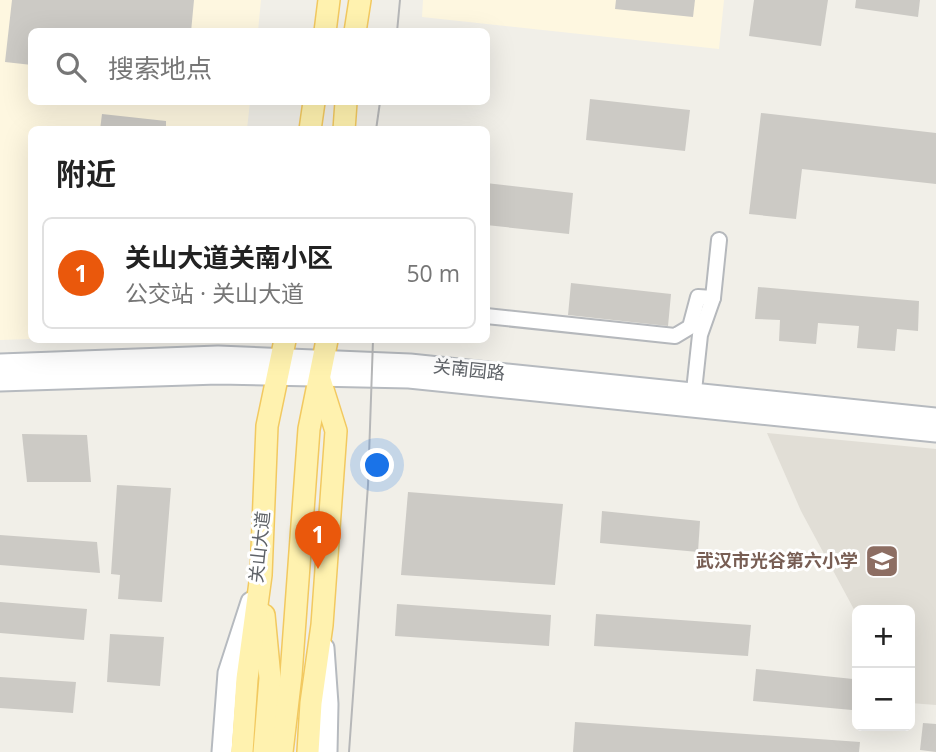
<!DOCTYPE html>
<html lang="zh">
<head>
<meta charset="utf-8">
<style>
	:root { --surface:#fff; --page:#f2f2f2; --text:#222; --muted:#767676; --line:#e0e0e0; --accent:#ea580c }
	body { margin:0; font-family:"Open Sans","Noto Sans SC",sans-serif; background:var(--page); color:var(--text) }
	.controls { position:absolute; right:21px; bottom:21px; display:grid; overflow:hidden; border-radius:10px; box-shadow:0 7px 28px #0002 }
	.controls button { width:63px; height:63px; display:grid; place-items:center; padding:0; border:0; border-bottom:2px solid var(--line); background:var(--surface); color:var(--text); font:35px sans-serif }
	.you { position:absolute; left:378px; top:466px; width:24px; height:24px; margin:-18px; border:5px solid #fff; border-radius:50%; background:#1a73e8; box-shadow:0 0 0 10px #1a73e833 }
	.badge { display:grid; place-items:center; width:46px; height:46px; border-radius:50%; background:var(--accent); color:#fff; font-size:23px; font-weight:700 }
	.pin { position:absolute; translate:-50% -58px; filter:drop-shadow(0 2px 4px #0008) }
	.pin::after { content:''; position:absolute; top:37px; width:24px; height:21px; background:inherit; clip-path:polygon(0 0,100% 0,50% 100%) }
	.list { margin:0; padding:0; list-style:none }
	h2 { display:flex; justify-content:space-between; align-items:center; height:91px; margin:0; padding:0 28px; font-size:30px }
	h2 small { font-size:23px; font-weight:400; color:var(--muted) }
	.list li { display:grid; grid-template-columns:46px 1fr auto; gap:21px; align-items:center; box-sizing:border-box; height:112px; margin:0 14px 14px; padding:0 14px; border:2px solid var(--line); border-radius:10px }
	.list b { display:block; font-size:26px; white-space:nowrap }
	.list p { margin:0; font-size:23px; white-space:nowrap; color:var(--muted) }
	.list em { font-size:23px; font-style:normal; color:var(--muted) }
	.icon { flex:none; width:38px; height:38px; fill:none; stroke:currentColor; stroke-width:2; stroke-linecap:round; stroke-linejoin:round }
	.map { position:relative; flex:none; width:936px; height:752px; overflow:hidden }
	.search { position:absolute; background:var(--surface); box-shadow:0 7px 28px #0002; left:28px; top:28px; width:462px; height:77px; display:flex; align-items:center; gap:18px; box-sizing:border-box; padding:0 24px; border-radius:10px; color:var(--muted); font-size:26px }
	.panel { position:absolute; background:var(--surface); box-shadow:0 7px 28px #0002; left:28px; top:126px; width:462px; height:217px; border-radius:10px }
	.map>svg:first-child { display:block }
	.commercial { fill:#fef7e0 }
	.education { fill:#e1ded6 }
	.building { fill:#cccac5 }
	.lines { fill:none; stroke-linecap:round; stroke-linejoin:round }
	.minor-casing { stroke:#b5b8bc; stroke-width:18 }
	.secondary-casing { stroke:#b6babf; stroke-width:23 }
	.primary-casing { stroke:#f2c960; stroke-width:24 }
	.minor { stroke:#fff; stroke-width:14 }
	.secondary { stroke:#fff; stroke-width:19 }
	.primary { stroke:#fff2af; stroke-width:21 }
	.tram { stroke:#b6b7b8; stroke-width:2 }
	.labels { text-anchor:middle; stroke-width:6; stroke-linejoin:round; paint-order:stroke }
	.street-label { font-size:18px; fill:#5f6368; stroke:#fff }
	.education-label { font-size:18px; font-weight:bold; fill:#785e54; stroke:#fff; text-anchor:end }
</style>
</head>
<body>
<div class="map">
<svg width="936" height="752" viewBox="0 0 936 752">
	<rect width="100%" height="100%" fill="#f1efe8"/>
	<!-- commercial -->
	<g class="commercial">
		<polygon points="0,0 261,0 258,31 32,32 32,102 250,102 247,129 32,130 31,339 0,340"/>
		<polygon points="423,0 724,0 719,49 422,17"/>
	</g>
	<!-- education -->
	<polygon class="education" points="767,433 936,449 936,705 910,703 910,610 857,610 857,615 801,511"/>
	<!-- building -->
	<g class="building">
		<polygon points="12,0 194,0 191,32 32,32 32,65 5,62"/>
		<polygon points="616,0 695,0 693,17 615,9"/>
		<polygon points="754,0 828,0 821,46 749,36"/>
		<polygon points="856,0 920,0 918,17 855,8"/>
		<polygon points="590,99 690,110 685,151 586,140"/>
		<polygon points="761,113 936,133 936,184 802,169 796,219 749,214"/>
		<polygon points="102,114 166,121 166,130 100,130"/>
		<polygon points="486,183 573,193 569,234 486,225"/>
		<polygon points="571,283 671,294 668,326 568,315"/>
		<polygon points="758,287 919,301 918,331 897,329 895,351 857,348 859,326 818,323 816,344 779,341 780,320 755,319"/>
		<polygon points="22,434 87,435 91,482 27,482"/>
		<polygon points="117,485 171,488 162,602 118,599 120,575 111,574"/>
		<polygon points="408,492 563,504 555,585 401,575"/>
		<polygon points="602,511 700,521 698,552 600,543"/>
		<polygon points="0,535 97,542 100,573 0,565"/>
		<polygon points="0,602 87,609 84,640 0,633"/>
		<polygon points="397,604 551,615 549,646 395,636"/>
		<polygon points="596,614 751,625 748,656 594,646"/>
		<polygon points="110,634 164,637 160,686 107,682"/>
		<polygon points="756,669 853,679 852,710 753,701"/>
		<polygon points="0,677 76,682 73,713 0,708"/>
		<polygon points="575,722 860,742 859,752 573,752"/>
		<polygon points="923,723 936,724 936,752 920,750"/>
	</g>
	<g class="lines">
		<!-- minor casing -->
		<g class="minor-casing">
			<g id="minor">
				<polyline points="486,316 675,336 690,327 698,297 713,298"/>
				<polyline points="693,400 700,335 713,298 719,240"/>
			</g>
		</g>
		<!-- secondary casing -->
		<g class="secondary-casing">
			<g id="secondary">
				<polyline points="0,364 218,356 410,364 936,418"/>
				<polyline points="0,381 218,374 409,378 936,432"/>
				<polyline points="324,648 328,704 327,752"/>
				<polyline points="222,752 228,673 251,602"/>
			</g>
		</g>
		<!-- primary casing -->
		<g class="primary-casing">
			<g id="primary">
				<polyline points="325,32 329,0"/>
				<polyline points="355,32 360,0"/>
				<polyline points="310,130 314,102"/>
				<polyline points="344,130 346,102"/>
				<polyline points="264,615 270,678 264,752"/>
				<polyline points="242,752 247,679 261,575 267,426 285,340"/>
				<polyline points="282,752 291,675 309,429 327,340"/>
				<polyline points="308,752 311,703 322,625 336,431 320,380"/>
			</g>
		</g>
		<!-- minor -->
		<use href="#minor" class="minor"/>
		<!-- secondary -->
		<use href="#secondary" class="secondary"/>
		<!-- primary -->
		<use href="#primary" class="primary"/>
		<!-- tram -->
		<g class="tram">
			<polyline points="397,32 400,0"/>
			<polyline points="376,130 380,102"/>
			<polyline points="349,752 368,485 373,340"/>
		</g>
	</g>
	<!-- icons -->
	<defs>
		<g id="school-square" transform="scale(1.75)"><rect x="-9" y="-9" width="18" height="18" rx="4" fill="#8d6e63" stroke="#fff"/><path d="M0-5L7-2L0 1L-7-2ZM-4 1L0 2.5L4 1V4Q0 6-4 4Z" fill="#fff"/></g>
	</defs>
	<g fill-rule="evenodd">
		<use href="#school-square" x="882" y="561"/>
	</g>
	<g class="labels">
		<!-- street labels -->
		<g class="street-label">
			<text transform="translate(469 370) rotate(6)" y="6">关南园路</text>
			<text transform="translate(260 547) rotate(-84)" y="6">关山大道</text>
		</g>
		<!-- education labels -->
		<g class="education-label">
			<text x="858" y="567">武汉市光谷第六小学</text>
		</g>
	</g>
</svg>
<div class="controls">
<button>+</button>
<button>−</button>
</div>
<div class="you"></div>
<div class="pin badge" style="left:318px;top:569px">1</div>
<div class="search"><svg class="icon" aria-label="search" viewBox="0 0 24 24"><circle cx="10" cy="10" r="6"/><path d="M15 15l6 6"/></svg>搜索地点</div>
<section class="panel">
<h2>附近<small></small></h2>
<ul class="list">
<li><span class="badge">1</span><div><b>关山大道关南小区</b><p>公交站 · 关山大道</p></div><em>50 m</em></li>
</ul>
</section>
</div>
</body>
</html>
